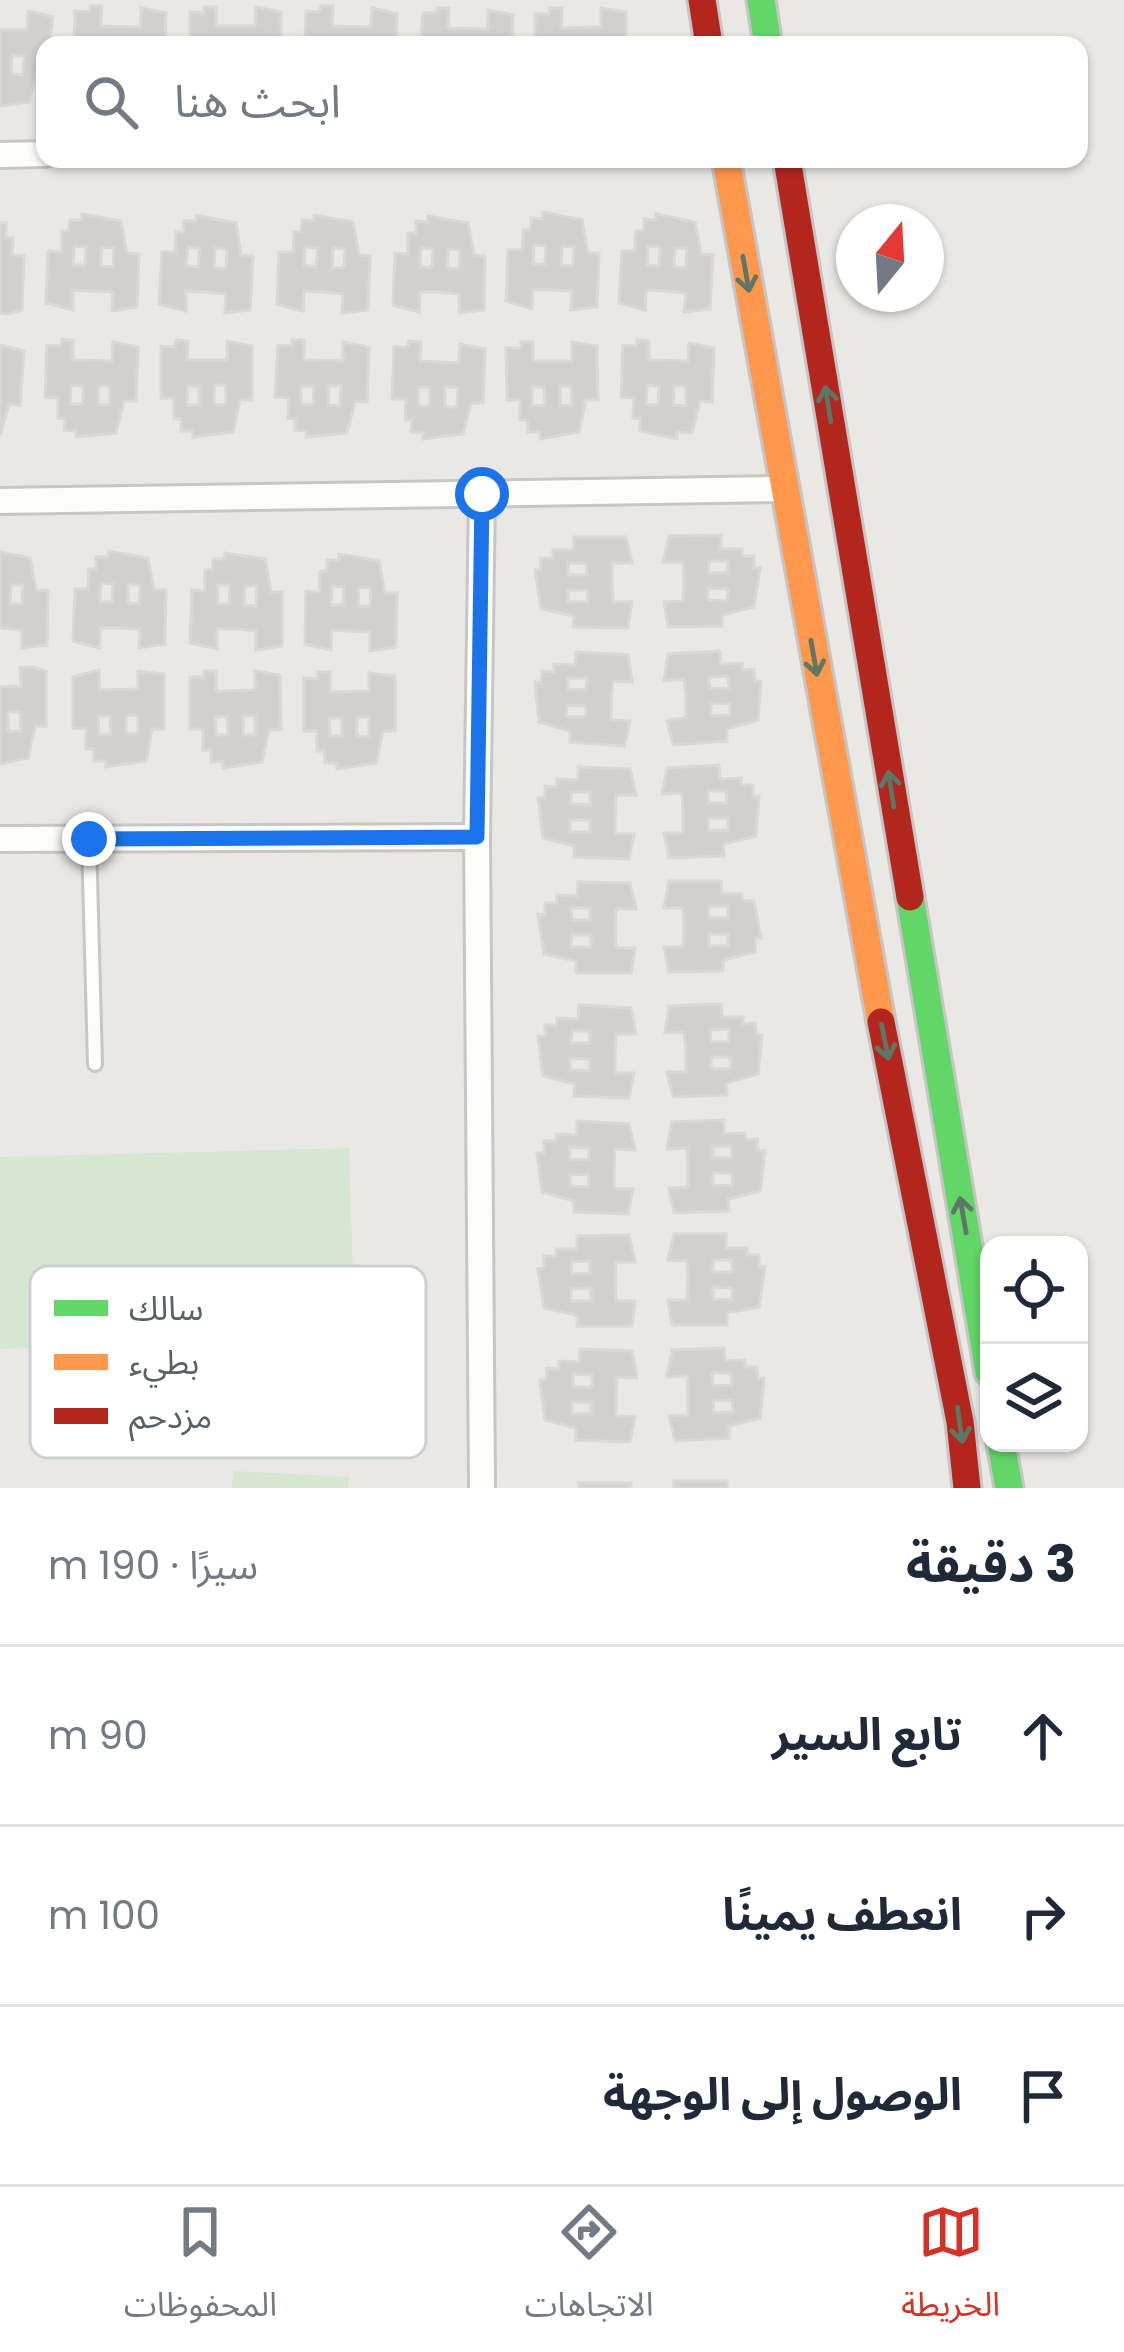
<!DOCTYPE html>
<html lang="ar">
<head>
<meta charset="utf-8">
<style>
	:root { --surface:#fff; --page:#f6f6f7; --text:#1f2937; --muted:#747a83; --line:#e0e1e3; --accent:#d93025 }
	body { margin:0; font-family:Poppins,"Noto Sans Arabic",sans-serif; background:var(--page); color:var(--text); direction:rtl }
	.controls { position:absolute; right:36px; bottom:36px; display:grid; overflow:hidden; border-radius:24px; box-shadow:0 3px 9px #0004 }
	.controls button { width:108px; height:108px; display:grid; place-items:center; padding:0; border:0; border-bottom:3px solid var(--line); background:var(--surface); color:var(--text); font:60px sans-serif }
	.compass { position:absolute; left:836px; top:204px; width:108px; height:108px; border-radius:50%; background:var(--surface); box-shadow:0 3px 9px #0004; rotate:18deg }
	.stop { position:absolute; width:36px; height:36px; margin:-27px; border:9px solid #1a73e8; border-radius:50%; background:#fff }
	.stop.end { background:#1a73e8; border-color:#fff; box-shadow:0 3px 12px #0008 }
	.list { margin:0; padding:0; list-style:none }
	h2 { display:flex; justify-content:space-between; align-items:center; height:156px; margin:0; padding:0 48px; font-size:51px }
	h2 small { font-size:39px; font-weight:400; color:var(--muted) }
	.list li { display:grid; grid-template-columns:78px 1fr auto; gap:36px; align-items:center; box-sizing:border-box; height:180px; padding:0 48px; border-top:3px solid var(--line) }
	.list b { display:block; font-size:45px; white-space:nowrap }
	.list em { font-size:39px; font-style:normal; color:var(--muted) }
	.icon { flex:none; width:66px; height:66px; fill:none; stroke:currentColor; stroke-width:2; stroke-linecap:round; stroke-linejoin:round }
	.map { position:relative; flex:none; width:1124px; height:1488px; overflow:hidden; direction:ltr }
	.search { position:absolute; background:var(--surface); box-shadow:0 3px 9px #0004; left:36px; right:36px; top:36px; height:132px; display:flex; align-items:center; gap:30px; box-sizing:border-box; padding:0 42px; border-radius:24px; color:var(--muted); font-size:45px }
	.sheet { height:696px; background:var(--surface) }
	nav { display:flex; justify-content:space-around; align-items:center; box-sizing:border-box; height:168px; border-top:3px solid var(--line); background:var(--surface); font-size:33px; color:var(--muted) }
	nav a { display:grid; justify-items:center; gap:6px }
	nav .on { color:var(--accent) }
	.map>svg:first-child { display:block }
	.green { fill:#d5e7d0 }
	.building { fill:#d2d0cf; stroke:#dad7d4; stroke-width:3; fill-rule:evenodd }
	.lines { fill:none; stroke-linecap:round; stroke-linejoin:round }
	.lane-casing { stroke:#c6c6c6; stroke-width:18 }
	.street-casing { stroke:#c6c6c6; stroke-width:30 }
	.fast-casing { stroke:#c5c5c5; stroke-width:33 }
	.slow-casing { stroke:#c5c5c5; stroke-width:33 }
	.jam-casing { stroke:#c5c5c5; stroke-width:33 }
	.lane { stroke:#fcfcfb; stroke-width:12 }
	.street { stroke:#fcfcfb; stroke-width:24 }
	.fast { stroke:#63d668; stroke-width:27 }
	.slow { stroke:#ff974d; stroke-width:27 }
	.jam { stroke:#b3261e; stroke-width:27 }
	.oneway { stroke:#5c7864 }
	.route { stroke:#1a73e8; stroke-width:15 }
	.key { fill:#fff; stroke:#cecfd0; stroke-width:3 }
	.key-label { font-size:33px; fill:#5a6063 }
</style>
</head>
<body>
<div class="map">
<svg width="1124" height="1488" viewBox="0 0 1124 1488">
	<rect width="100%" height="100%" fill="#eae8e5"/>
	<!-- green -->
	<g class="green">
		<polygon points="349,1148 355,1339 0,1349 0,1157"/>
		<polygon points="233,1471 349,1477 348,1488 232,1488"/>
	</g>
	<!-- building -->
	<g class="building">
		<polygon points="90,6 102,6 101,26 141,27 141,8 166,13 165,45 74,45 75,11 90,12"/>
		<polygon points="321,6 333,6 332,26 371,27 372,8 397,14 396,45 305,45 306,11 320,12"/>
		<polygon points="204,7 216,7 216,26 255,26 256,7 281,12 281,45 190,45 190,12 204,13"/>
		<polygon points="437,8 449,8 448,28 488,29 488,10 513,15 512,45 421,45 423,13 437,13"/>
		<polygon points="549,8 562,8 561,28 601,27 601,8 626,12 626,45 535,45 535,14 549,14"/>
		<path d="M28 11 53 17 45 71H37L29 102 0 106V30H27ZM12 55 24 56 23 75 11 74Z"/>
		<path d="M543 212 582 220 588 253H599L597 307 571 310 572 291 552 290 533 289 532 309 506 301 508 250H522L523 230H530L531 218 542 219ZM534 245 546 246 545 264H533ZM562 246 574 247 573 266 561 265Z"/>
		<path d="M82 214 121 221 127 253 139 254 137 307 112 311 113 292 92 291 73 290V310L46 303 48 251 62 252V231H69L70 220H82ZM74 246 86 247 85 265H73ZM102 247 114 248 113 267 101 266Z"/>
		<path d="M656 214 695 222 701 254 713 255 710 309 684 312 686 293 665 291 646 290 645 310 619 303 622 251H635L636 231H644V219L656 220ZM648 246 660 247 659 266 647 265ZM675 248H687L686 268 674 267Z"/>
		<path d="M196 215 236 223 241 255 253 256 250 310 225 313 226 294 205 292 186 291V311L159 304 162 252H175L176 232H183L184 221H196ZM188 247 200 248 198 267 186 266ZM215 248 227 249 226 269 214 268Z"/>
		<path d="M314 215 353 222 359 255 370 256 368 310 342 313 343 294 323 292 304 291 303 311 277 304 279 252H293L294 232H301L302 220 314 221ZM305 247 318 248 316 267 304 265ZM333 248 345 249 344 268H332Z"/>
		<path d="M428 216 468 223 474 255 485 256 484 310 459 313V294L438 292H420L419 312 393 305 395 253 408 254V233H416V221L428 222ZM421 248 433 249 432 267H420ZM448 249 460 250 459 269 447 268Z"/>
		<polygon points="0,223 6,223 6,238 13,238 12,255 24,256 22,310 9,314 0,313"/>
		<path d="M62 339 73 340V360L112 361 113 342 138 347 136 401H124L116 433 76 437V431L64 430 65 419 58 418V398L45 397 47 345 61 346ZM71 385 83 386V404H70ZM98 386H110V405H98Z"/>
		<path d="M176 340 188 341 187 360H227V341L252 346V400H240L233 432 193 437V431H181V419H174V398H161V346L175 347ZM214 385H226V405H214ZM187 386H199V405H187Z"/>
		<path d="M292 340H304V360L343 361V342L369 347 367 402 355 401 347 433 306 437 307 431 295 430V419L288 418 289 398 275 397 278 345 292 346ZM301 386H314L313 405 301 404ZM329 386H341L340 406 328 405Z"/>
		<path d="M637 340 649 341V360L688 361 689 343 714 348 712 402 700 401 692 433 677 432V439L640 431V419L633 418 634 398 621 397 623 345 637 346ZM647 385 659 386 658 405H646ZM674 386H686V406L673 405Z"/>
		<path d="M409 341 421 342 420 361 459 363 460 344 485 349 483 403H471L463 434 423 439 424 433 411 432 412 420H405L406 399H392L394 347H408ZM418 387H430V406H418ZM445 387H458L457 407H445Z"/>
		<path d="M521 342H533V361H572V342L597 346 598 400H586L579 432 540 439V432H528V420H520V400H507L506 348H521ZM560 386H571L572 405 560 406ZM532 387H544L545 405 532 406Z"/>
		<polygon points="0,345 24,351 20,405 9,404 0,435"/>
		<path d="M721 535V549H742V556H754V568H760L754 607 722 615V626L668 627 664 602 683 601 684 581 683 562H663L669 536ZM709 561H728L727 573H709ZM708 588 728 589 727 601 708 600Z"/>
		<path d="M574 537H626L632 563H612V582L613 602H632L628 628 573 627 574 616 541 609 535 570H541V558H553V550H574ZM568 563H586L587 575H568ZM568 590H587L588 602H568Z"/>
		<path d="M108 551 148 558 154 590H166L165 644 139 648 140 629 119 628H100V648L73 641 75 589H88L89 569H96V557H108ZM101 583 113 584 112 602H100ZM128 584 140 585 139 604 128 603Z"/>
		<path d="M0 552 30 558 36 590 48 591 47 645 22 648V630L0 628ZM11 585H23L22 604H10Z"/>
		<path d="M225 553 265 559 271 592H282V646L256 650V631L236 629H217V649L190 643 192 590 205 591V570H213V559H225ZM218 585H230L229 604H217ZM245 586H257L256 606 244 605Z"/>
		<path d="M339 554 379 561 385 593H397L396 647 370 651V632L350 631 331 630V650L305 644 306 591 319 592 320 571H327V560H339ZM332 586 344 587 343 605H331ZM359 587 371 588 370 607 358 606Z"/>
		<path d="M720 651 721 664 742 663V670L754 669 755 681H761L758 720 727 729V741L673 745 667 720 686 718V698L684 679 664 681 668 654ZM728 676 729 688 710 689 709 677ZM730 703V715L711 716V704Z"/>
		<path d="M576 652 628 655 632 682 613 681 611 699V720L630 721 624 746 570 742V731L539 722 535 682 541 683 542 671 554 672V664L575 665ZM568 678H587L586 690 568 689ZM567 705 586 706V717H566Z"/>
		<path d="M33 667 46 671V726H35L28 758 0 764V687L21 686 20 668ZM8 712H20L21 731H8Z"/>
		<path d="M99 670V690L138 689V671L164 674V729H152L146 761 106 767V761H94V749H86V729L73 728V677ZM126 715H138V734H126ZM98 716H110L111 734 99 735Z"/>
		<path d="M204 671H216V691L255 690V671L280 675 281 729 269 730 262 762 223 768V761L211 762V750H203V729H190V677H204ZM255 715V735H243V716ZM227 716 228 735H216L215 717Z"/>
		<path d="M318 672H330V692L369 691V673L395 676V731H383L376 763 337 769V763H325V751H317V731H304V678L318 679ZM357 717H369V736H357ZM329 718H342V736H330Z"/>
		<path d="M719 765 720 779 741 778V785H753V796H759L756 836 723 844 724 856 669 858 664 833H683V812L682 793 662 794 667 768ZM708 791H726L727 803H708ZM708 818H728V830L709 831Z"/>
		<path d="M578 767 630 769 636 795H616L615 813V834H634L629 859 574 857 575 846 543 838 538 798H545V786L557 787V779L578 780ZM571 792H590V805L571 804ZM570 820H590V832H570Z"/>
		<path d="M669 881H721L722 894H742V901H754L761 938H755V952L723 960V971L669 972 664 947H683L684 926 683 908H664ZM709 906H728V918H709ZM709 934H728V946H709Z"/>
		<path d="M578 882 630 883 636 909H616L615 927 616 948H635L631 973H576V961L544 954 538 914 545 915V903H557V895L577 896ZM571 908H590V920H572ZM571 935H591V947H571Z"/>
		<path d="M721 1004 722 1017H743V1024L755 1023 756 1035H762L758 1074 726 1083 727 1095 673 1097 667 1072H686V1051L684 1032 665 1033 669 1006ZM729 1029V1042H711L710 1030ZM711 1057H730L731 1069H711Z"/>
		<path d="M579 1005 631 1008 636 1034H616L615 1052V1073H634L629 1098 574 1096 575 1084 543 1076 538 1036 545 1037V1025H557V1018L578 1019ZM572 1031H590V1043H571ZM570 1058 590 1059V1071L570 1070Z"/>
		<path d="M724 1120V1134L745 1133 746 1140 757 1139 758 1151H765L760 1191 728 1199 729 1211 674 1213 669 1188 688 1187V1167L687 1148 667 1149 672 1122ZM713 1146H731L732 1158H713ZM713 1173H732L733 1185 713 1186Z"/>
		<path d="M577 1121 629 1124 635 1150 615 1149 614 1168V1189H633L628 1214 574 1212V1201L542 1192 537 1153H544V1141H556L557 1134 577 1135ZM570 1147 589 1148V1160L570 1159ZM570 1174 589 1175V1187L570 1186Z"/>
		<path d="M674 1234H726V1248H747V1255H759V1267H765L759 1307 727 1313V1325H672L668 1300H687L688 1279 687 1261 668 1260ZM713 1260H732V1272H713ZM713 1287 732 1288V1300L713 1299Z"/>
		<path d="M629 1235 635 1262H616L615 1280 616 1301H635L632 1326H577V1315L544 1308 538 1269 544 1268V1256H556V1249H577V1236ZM590 1261V1273L571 1274V1262ZM591 1288V1301H571V1289Z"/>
		<path d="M724 1348 725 1361 745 1360V1367H757L758 1379 764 1378 760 1418 729 1426V1438L675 1441 669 1416 688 1415V1394L687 1376 667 1377 672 1350ZM712 1373H731L732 1385 713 1386ZM732 1400 733 1412 714 1413 713 1401Z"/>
		<path d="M580 1349 632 1351 637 1378 617 1377 616 1396V1416L635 1417 630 1442 576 1440V1428L545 1420 540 1380H546L547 1368 559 1369V1361L579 1362ZM573 1374 592 1375V1387H573ZM572 1402H591V1414H572Z"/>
		<rect x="674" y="1481" width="53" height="7"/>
		<rect x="579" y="1483" width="52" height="5"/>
	</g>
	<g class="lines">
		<!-- lane casing -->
		<g class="lane-casing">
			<polyline id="lane" points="89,839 95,1064"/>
		</g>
		<!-- street casing -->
		<g class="street-casing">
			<g id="street">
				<polyline points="0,155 45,154"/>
				<polyline points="482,493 477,837 482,1488"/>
				<polyline points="0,501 784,489"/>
				<polyline points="0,839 477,837"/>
			</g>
		</g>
		<!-- fast casing -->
		<g class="fast-casing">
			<g id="fast">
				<polyline points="761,0 768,45"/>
				<polyline points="910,897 989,1372"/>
				<polyline points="1001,1443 1009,1488"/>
			</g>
		</g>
		<!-- slow casing -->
		<g class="slow-casing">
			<polyline id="slow" points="726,159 881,1022"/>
		</g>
		<!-- jam casing -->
		<g class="jam-casing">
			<g id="jam">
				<polyline points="702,0 709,45"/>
				<polyline points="787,159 910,897"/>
				<polyline points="881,1022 960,1422 967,1488"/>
			</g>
		</g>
		<!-- lane -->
		<use href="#lane" class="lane"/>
		<!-- street -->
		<use href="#street" class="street"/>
		<!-- fast -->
		<use href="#fast" class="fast"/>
		<!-- slow -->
		<use href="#slow" class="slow"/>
		<!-- jam -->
		<use href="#jam" class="jam"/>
	</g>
	<!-- one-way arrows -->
	<defs><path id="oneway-shaft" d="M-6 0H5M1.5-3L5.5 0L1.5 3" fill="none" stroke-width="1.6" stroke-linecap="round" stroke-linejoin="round" transform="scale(3)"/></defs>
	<g class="oneway">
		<use href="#oneway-shaft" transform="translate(746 274) rotate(80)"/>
		<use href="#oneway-shaft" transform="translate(828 404) rotate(-99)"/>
		<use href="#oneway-shaft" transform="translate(814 658) rotate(80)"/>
		<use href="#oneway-shaft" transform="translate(891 789) rotate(-99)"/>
		<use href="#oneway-shaft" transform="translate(885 1042) rotate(79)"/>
		<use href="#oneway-shaft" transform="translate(963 1215) rotate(-100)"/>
		<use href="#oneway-shaft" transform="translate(960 1425) rotate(82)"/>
	</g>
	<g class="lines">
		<!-- route -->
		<polyline class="route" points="89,839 477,837 482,494"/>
	</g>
	<!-- legend -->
	<rect x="30" y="1266" width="396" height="192" rx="18" class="key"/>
	<rect x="54" y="1300" width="54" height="16" fill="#63d668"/>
	<rect x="54" y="1354" width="54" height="16" fill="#ff974d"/>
	<rect x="54" y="1408" width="54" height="16" fill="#b3261e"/>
	<g class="key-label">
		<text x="129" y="1320">سالك</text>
		<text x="129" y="1374">بطيء</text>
		<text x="129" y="1428">مزدحم</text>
	</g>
</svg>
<div class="controls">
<button><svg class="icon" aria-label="locate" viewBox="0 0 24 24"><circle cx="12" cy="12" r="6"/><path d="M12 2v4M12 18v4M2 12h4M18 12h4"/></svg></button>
<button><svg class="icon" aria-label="layers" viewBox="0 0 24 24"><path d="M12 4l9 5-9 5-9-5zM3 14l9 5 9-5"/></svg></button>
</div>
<svg class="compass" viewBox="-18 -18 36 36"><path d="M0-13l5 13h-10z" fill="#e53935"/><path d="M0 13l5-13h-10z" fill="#747a83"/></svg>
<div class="stop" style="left:482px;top:494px"></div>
<div class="stop end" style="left:89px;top:839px"></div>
<div class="search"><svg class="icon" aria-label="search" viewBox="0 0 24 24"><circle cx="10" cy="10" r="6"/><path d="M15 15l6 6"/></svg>ابحث هنا</div>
</div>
<section class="sheet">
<h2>3 دقيقة<small>سيرًا · 190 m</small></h2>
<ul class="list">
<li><svg class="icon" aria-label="ahead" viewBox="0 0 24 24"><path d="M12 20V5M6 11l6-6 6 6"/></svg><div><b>تابع السير</b></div><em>90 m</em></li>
<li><svg class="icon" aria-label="right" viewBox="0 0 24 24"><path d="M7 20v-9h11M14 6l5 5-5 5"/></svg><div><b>انعطف يمينًا</b></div><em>100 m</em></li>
<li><svg class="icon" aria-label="arrive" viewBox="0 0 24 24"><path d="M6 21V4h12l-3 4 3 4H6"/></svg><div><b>الوصول إلى الوجهة</b></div></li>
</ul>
</section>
<nav>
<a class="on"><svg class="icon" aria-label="map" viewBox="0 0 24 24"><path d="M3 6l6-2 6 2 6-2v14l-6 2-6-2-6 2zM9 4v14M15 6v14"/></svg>الخريطة</a>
<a><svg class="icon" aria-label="directions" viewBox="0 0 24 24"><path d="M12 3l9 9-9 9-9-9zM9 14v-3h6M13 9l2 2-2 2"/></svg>الاتجاهات</a>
<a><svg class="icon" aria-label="saved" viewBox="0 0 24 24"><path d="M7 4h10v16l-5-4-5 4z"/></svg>المحفوظات</a>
</nav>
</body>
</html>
